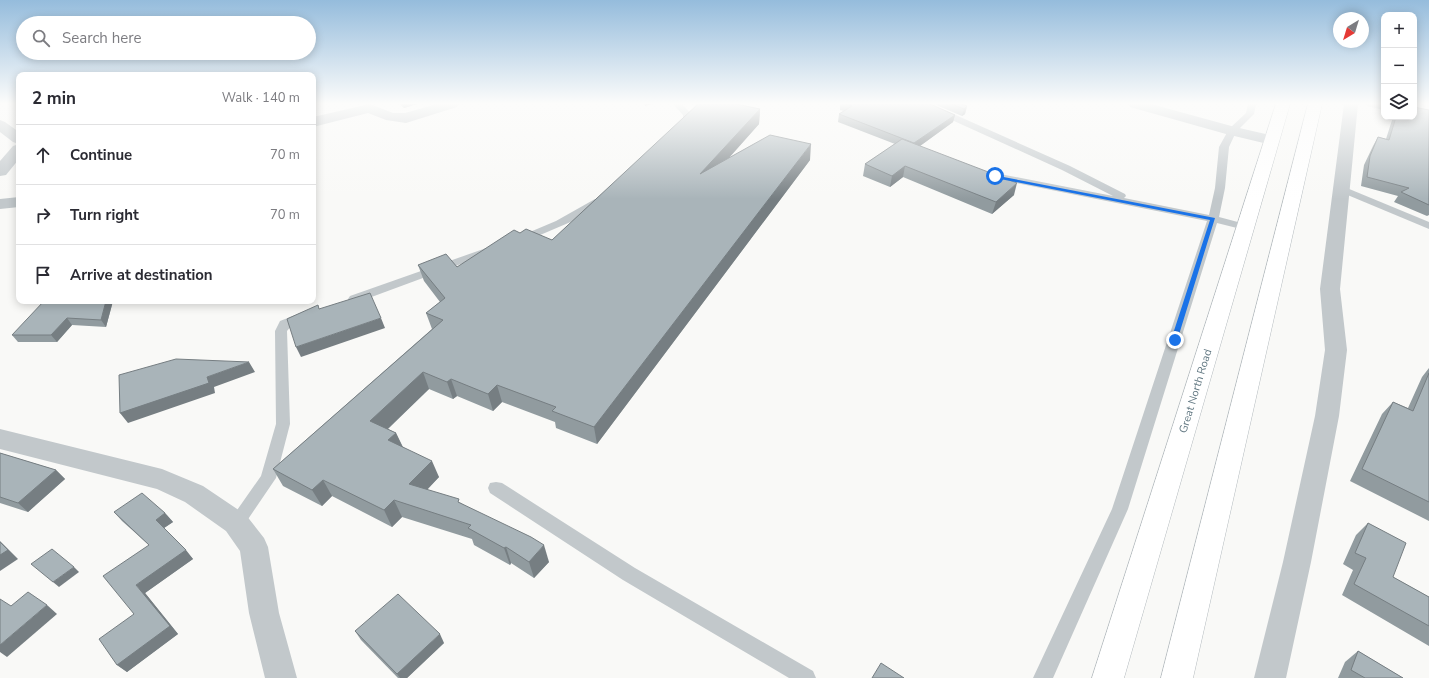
<!DOCTYPE html>
<html lang="en">
<head>
<meta charset="utf-8">
<style>
	:root { --surface:#fff; --page:#f2f2f3; --text:#2b2b33; --muted:#7c7c81; --line:#e1e1e2 }
	body { margin:0; font-family:"Nunito Sans",sans-serif; background:var(--page); color:var(--text) }
	.controls { position:absolute; right:12px; top:12px; display:grid; overflow:hidden; border-radius:8px; box-shadow:0 2px 10px #0003 }
	.controls button { width:36px; height:36px; display:grid; place-items:center; padding:0; border:0; border-bottom:1px solid var(--line); background:var(--surface); color:var(--text); font:20px sans-serif }
	.compass { position:absolute; left:1333px; top:12px; width:36px; height:36px; border-radius:50%; background:var(--surface); box-shadow:0 2px 10px #0003; rotate:218deg }
	.stop { position:absolute; width:12px; height:12px; margin:-9px; border:3px solid #1a73e8; border-radius:50%; background:#fff }
	.stop.end { background:#1a73e8; border-color:#fff; box-shadow:0 1px 4px #0008 }
	.list { margin:0; padding:0; list-style:none }
	h2 { display:flex; justify-content:space-between; align-items:center; height:52px; margin:0; padding:0 16px; font-size:17px }
	h2 small { font-size:13px; font-weight:400; color:var(--muted) }
	.list li { display:grid; grid-template-columns:26px 1fr auto; gap:12px; align-items:center; box-sizing:border-box; height:60px; padding:0 16px; border-top:1px solid var(--line) }
	.list b { display:block; font-size:15px; white-space:nowrap }
	.list em { font-size:13px; font-style:normal; color:var(--muted) }
	.icon { flex:none; width:22px; height:22px; fill:none; stroke:currentColor; stroke-width:2; stroke-linecap:round; stroke-linejoin:round }
	.map { position:relative; flex:none; width:1429px; height:678px; overflow:hidden }
	.search { position:absolute; background:var(--surface); box-shadow:0 2px 10px #0003; left:16px; top:16px; width:300px; height:44px; display:flex; align-items:center; gap:10px; box-sizing:border-box; padding:0 14px; border-radius:22px; color:var(--muted); font-size:15px }
	.panel { position:absolute; background:var(--surface); box-shadow:0 2px 10px #0003; left:16px; top:72px; width:300px; height:232px; border-radius:8px }
	.map>svg:first-child { display:block }
	.lines { fill:none; stroke-linecap:round; stroke-linejoin:round }
	.primary-casing { stroke:#b3babe; stroke-width:1 }
	.lane { fill:#c2c8cb; fill-rule:evenodd }
	.street { fill:#c2c8cb; fill-rule:evenodd }
	.primary { fill:#fff; fill-rule:evenodd }
	.wall { fill:#919b9f }
	.shaded-wall { fill:#767e82 }
	.building { fill:#a9b4b9; stroke:#767e82 }
	.route { fill:#1a73e8 }
	.labels { text-anchor:middle; stroke-width:4; stroke-linejoin:round; paint-order:stroke }
	.street-label { font-size:11px; fill:#637983; stroke:#fff }
</style>
</head>
<body>
<div class="map">
<svg width="1429" height="678" viewBox="0 0 1429 678">
	<rect width="100%" height="100%" fill="#f9f9f7"/>
	<g class="lines">
		<!-- primary casing -->
		<g class="primary-casing">
			<g id="primary">
				<polygon points="1276,104 1290,104 1124,678 1092,678"/>
				<polygon points="1308,104 1322,104 1193,678 1161,678"/>
			</g>
		</g>
		<!-- lane -->
		<g class="lane">
			<polygon points="673,104 682,104 692,115 692,121 683,129 677,129 675,127 683,120 683,115"/>
			<polygon points="920,104 931,104 1070,166 1125,194 1126,196 1124,198 1209,215 1215,188 1219,147 1229,129 1246,113 1248,104 1256,104 1254,114 1236,132 1229,147 1225,188 1219,217 1249,225 1250,227 1245,230 1217,223 1128,509 1053,678 1033,678 1112,509 1207,221 991,178 990,176 991,174 995,173 1113,196 1062,170 921,106"/>
			<polygon points="1366,104 1384,104 1384,110 1367,106"/>
			<polygon points="1342,186 1429,222 1429,229 1338,191 1337,189"/>
			<polygon points="595,199 599,200 600,202 599,204 573,221 526,241 518,241 516,239 518,237 556,221"/>
			<polygon points="492,246 496,247 498,249 496,251 358,302 350,302 348,299 350,296"/>
			<path d="M303 312 307 313 309 316C304 324 292 323 287 331L290 424 276 478 242 528 236 530 230 528 228 523 261 476 276 424 275 331 280 321Z"/>
			<polygon points="496,482 502,483 635,568 813,671 816,678 789,678 623,580 490,493 488,488 490,483"/>
		</g>
		<!-- street -->
		<g class="street">
			<polygon points="370,104 393,113 405,113 437,104 459,104 457,107 406,123 386,120 368,113 313,127 313,117"/>
			<polygon points="1128,104 1151,104 1235,127 1278,137 1280,140 1278,143 1272,145 1226,134 1130,107"/>
			<polygon points="1344,104 1358,104 1340,289 1347,350 1339,416 1311,562 1286,678 1254,678 1283,562 1315,416 1325,350 1320,289"/>
			<polygon points="0,120 5,122 19,132 19,144 13,142 0,132"/>
			<polygon points="19,144 19,159 6,175 0,176 0,161 13,146"/>
			<polygon points="19,197 19,207 0,209 0,199"/>
			<polygon points="0,429 162,469 203,486 246,515 264,538 268,547 279,613 297,678 265,678 249,613 240,551 226,531 185,502 157,489 0,449"/>
		</g>
		<!-- primary -->
		<use href="#primary" class="primary"/>
	</g>
	<!-- wall -->
	<g class="wall">
		<polygon points="399,104 417,104 404,108"/>
		<polygon points="840,104 930,104 955,115 953,122 920,146 1014,195 992,214 903,177 890,187 863,176 865,164 895,144 838,122 839,114 844,111 840,110"/>
		<polygon points="934,104 961,104 967,106 965,114 962,116"/>
		<polygon points="760,109 759,124 729,158 810,160 597,444 556,428 555,422 502,402 493,411 457,396 453,399 429,389 388,429 396,433 403,447 439,477 427,490 461,503 549,562 534,578 511,563 510,565 474,545 472,539 402,517 392,527 332,496 322,506 283,486 273,469 432,329 426,313 440,302 424,281 418,265 457,267 520,233 552,240"/>
		<polygon points="1429,110 1429,215 1427,216 1394,202 1398,196 1361,186 1364,165 1373,146 1378,137 1386,139 1393,117 1414,117"/>
		<polygon points="113,301 106,327 72,325 57,342 18,342 12,335"/>
		<polygon points="1429,368 1429,521 1350,481 1382,414 1393,402 1408,408 1422,377"/>
		<polygon points="0,453 56,470 65,479 28,512 0,503"/>
		<polygon points="114,512 165,513 173,522 164,528 193,559 145,593 178,634 127,672 117,665 134,614 149,545 122,521"/>
		<polygon points="1368,523 1393,577 1429,597 1429,646 1342,595 1353,570 1343,564 1356,535"/>
		<polygon points="355,631 444,643 407,678 398,678 361,640"/>
		<polygon points="1358,651 1403,678 1338,678 1345,662"/>
	</g>
	<!-- shaded-wall -->
	<g class="shaded-wall">
		<polygon points="402,104 417,104 404,108"/>
		<polygon points="645,104 652,104 645,106"/>
		<polygon points="967,106 965,114 962,116 964,109"/>
		<polygon points="760,109 759,124 700,190 700,174"/>
		<polygon points="955,115 953,122 913,151 914,143"/>
		<polygon points="811,144 810,160 597,444 594,427"/>
		<polygon points="905,166 903,177 890,187 892,176"/>
		<polygon points="1017,183 1014,195 992,214 996,202"/>
		<polygon points="106,301 113,301 106,327 101,320"/>
		<polygon points="175,301 187,301 176,304"/>
		<polygon points="67,318 72,325 57,342 51,335"/>
		<polygon points="381,318 385,328 301,357 296,347"/>
		<polygon points="249,362 255,372 214,387 215,393 128,423 120,413 207,377"/>
		<polygon points="423,372 429,389 378,438 370,421"/>
		<polygon points="451,379 457,396 453,399 447,382"/>
		<polygon points="497,385 502,402 493,411 488,394"/>
		<polygon points="396,433 404,450 388,440"/>
		<polygon points="432,461 439,477 416,501 409,484"/>
		<polygon points="56,470 65,479 28,512 18,503"/>
		<polygon points="323,480 332,496 322,506 312,490"/>
		<polygon points="394,500 402,517 392,527 384,510"/>
		<polygon points="165,513 173,522 164,528 156,520"/>
		<polygon points="0,541 18,559 0,571"/>
		<polygon points="544,545 549,562 534,578 529,562"/>
		<polygon points="506,547 511,563 510,565 504,548"/>
		<polygon points="186,550 193,559 145,593 178,634 127,672 117,665 170,626 136,585"/>
		<polygon points="74,567 79,572 59,587 53,582"/>
		<polygon points="47,605 57,614 7,657 0,652 0,645"/>
		<polygon points="440,634 444,643 407,678 400,678 397,674"/>
	</g>
	<!-- building -->
	<g class="building">
		<polygon points="698,104 736,104 760,109 700,174 770,135 811,144 594,427 552,411 556,407 497,385 488,394 451,379 447,382 423,372 370,421 396,433 388,440 432,461 409,484 459,499 458,502 531,537 544,545 529,562 506,547 504,548 468,528 471,525 394,500 384,510 323,480 312,490 273,469 443,320 426,313 445,298 418,265 446,254 457,267 514,230 520,233 526,229 552,240"/>
		<polygon points="845,104 930,104 955,115 914,143 839,114 852,106"/>
		<polygon points="952,104 961,104 967,106 964,109"/>
		<polygon points="1414,107 1429,110 1429,205 1401,192 1409,188 1367,177 1370,156 1378,137 1389,140 1396,117 1414,117"/>
		<polygon points="902,139 1017,183 996,202 905,166 892,176 865,164"/>
		<polygon points="370,293 381,318 296,347 287,319 289,318 318,305 319,309"/>
		<polygon points="44,301 106,301 101,320 67,318 51,335 12,335"/>
		<polygon points="176,359 249,362 207,377 209,383 120,413 119,375"/>
		<polygon points="1429,373 1429,502 1362,469 1393,402 1413,411"/>
		<polygon points="0,453 56,470 18,503 0,497"/>
		<polygon points="142,493 165,513 156,520 186,550 136,585 170,626 117,665 99,639 134,614 103,576 149,545 114,512"/>
		<polygon points="1368,523 1406,543 1393,577 1429,597 1429,626 1354,584 1366,558 1355,553"/>
		<polygon points="0,542 8,550 0,555"/>
		<polygon points="52,549 74,567 53,582 31,564"/>
		<polygon points="28,592 47,605 0,645 0,599 11,606"/>
		<polygon points="398,594 440,634 397,674 355,631"/>
		<polygon points="1358,651 1403,678 1365,678 1351,670"/>
		<polygon points="881,663 904,678 872,678"/>
	</g>
	<!-- sky -->
	<linearGradient id="sky" x2="0" y2="1"><stop stop-color="#95bcdc"/><stop offset="0.52" stop-color="#fcfcfb"/><stop offset="1" stop-color="#fcfcfb" stop-opacity="0"/></linearGradient>
	<rect width="1429" height="199" fill="url(#sky)"/>
	<!-- route -->
	<polygon class="route" points="993,175 1215,218 1177,341 1172,341 1171,340 1210,220 995,178 993,177"/>
	<g class="labels">
		<!-- street labels -->
		<g class="street-label">
			<text transform="translate(1195 391) rotate(-73)" y="4">Great North Road</text>
		</g>
	</g>
</svg>
<div class="controls">
<button>+</button>
<button>−</button>
<button><svg class="icon" aria-label="layers" viewBox="0 0 24 24"><path d="M12 4l9 5-9 5-9-5zM3 14l9 5 9-5"/></svg></button>
</div>
<svg class="compass" viewBox="-18 -18 36 36"><path d="M0-13l5 13h-10z" fill="#e53935"/><path d="M0 13l5-13h-10z" fill="#7c7c81"/></svg>
<div class="stop" style="left:995px;top:176px"></div>
<div class="stop end" style="left:1175px;top:340px"></div>
<div class="search"><svg class="icon" aria-label="search" viewBox="0 0 24 24"><circle cx="10" cy="10" r="6"/><path d="M15 15l6 6"/></svg>Search here</div>
<section class="panel">
<h2>2 min<small>Walk · 140 m</small></h2>
<ul class="list">
<li><svg class="icon" aria-label="ahead" viewBox="0 0 24 24"><path d="M12 20V5M6 11l6-6 6 6"/></svg><div><b>Continue</b></div><em>70 m</em></li>
<li><svg class="icon" aria-label="right" viewBox="0 0 24 24"><path d="M7 20v-9h11M14 6l5 5-5 5"/></svg><div><b>Turn right</b></div><em>70 m</em></li>
<li><svg class="icon" aria-label="arrive" viewBox="0 0 24 24"><path d="M6 21V4h12l-3 4 3 4H6"/></svg><div><b>Arrive at destination</b></div></li>
</ul>
</section>
</div>
</body>
</html>
